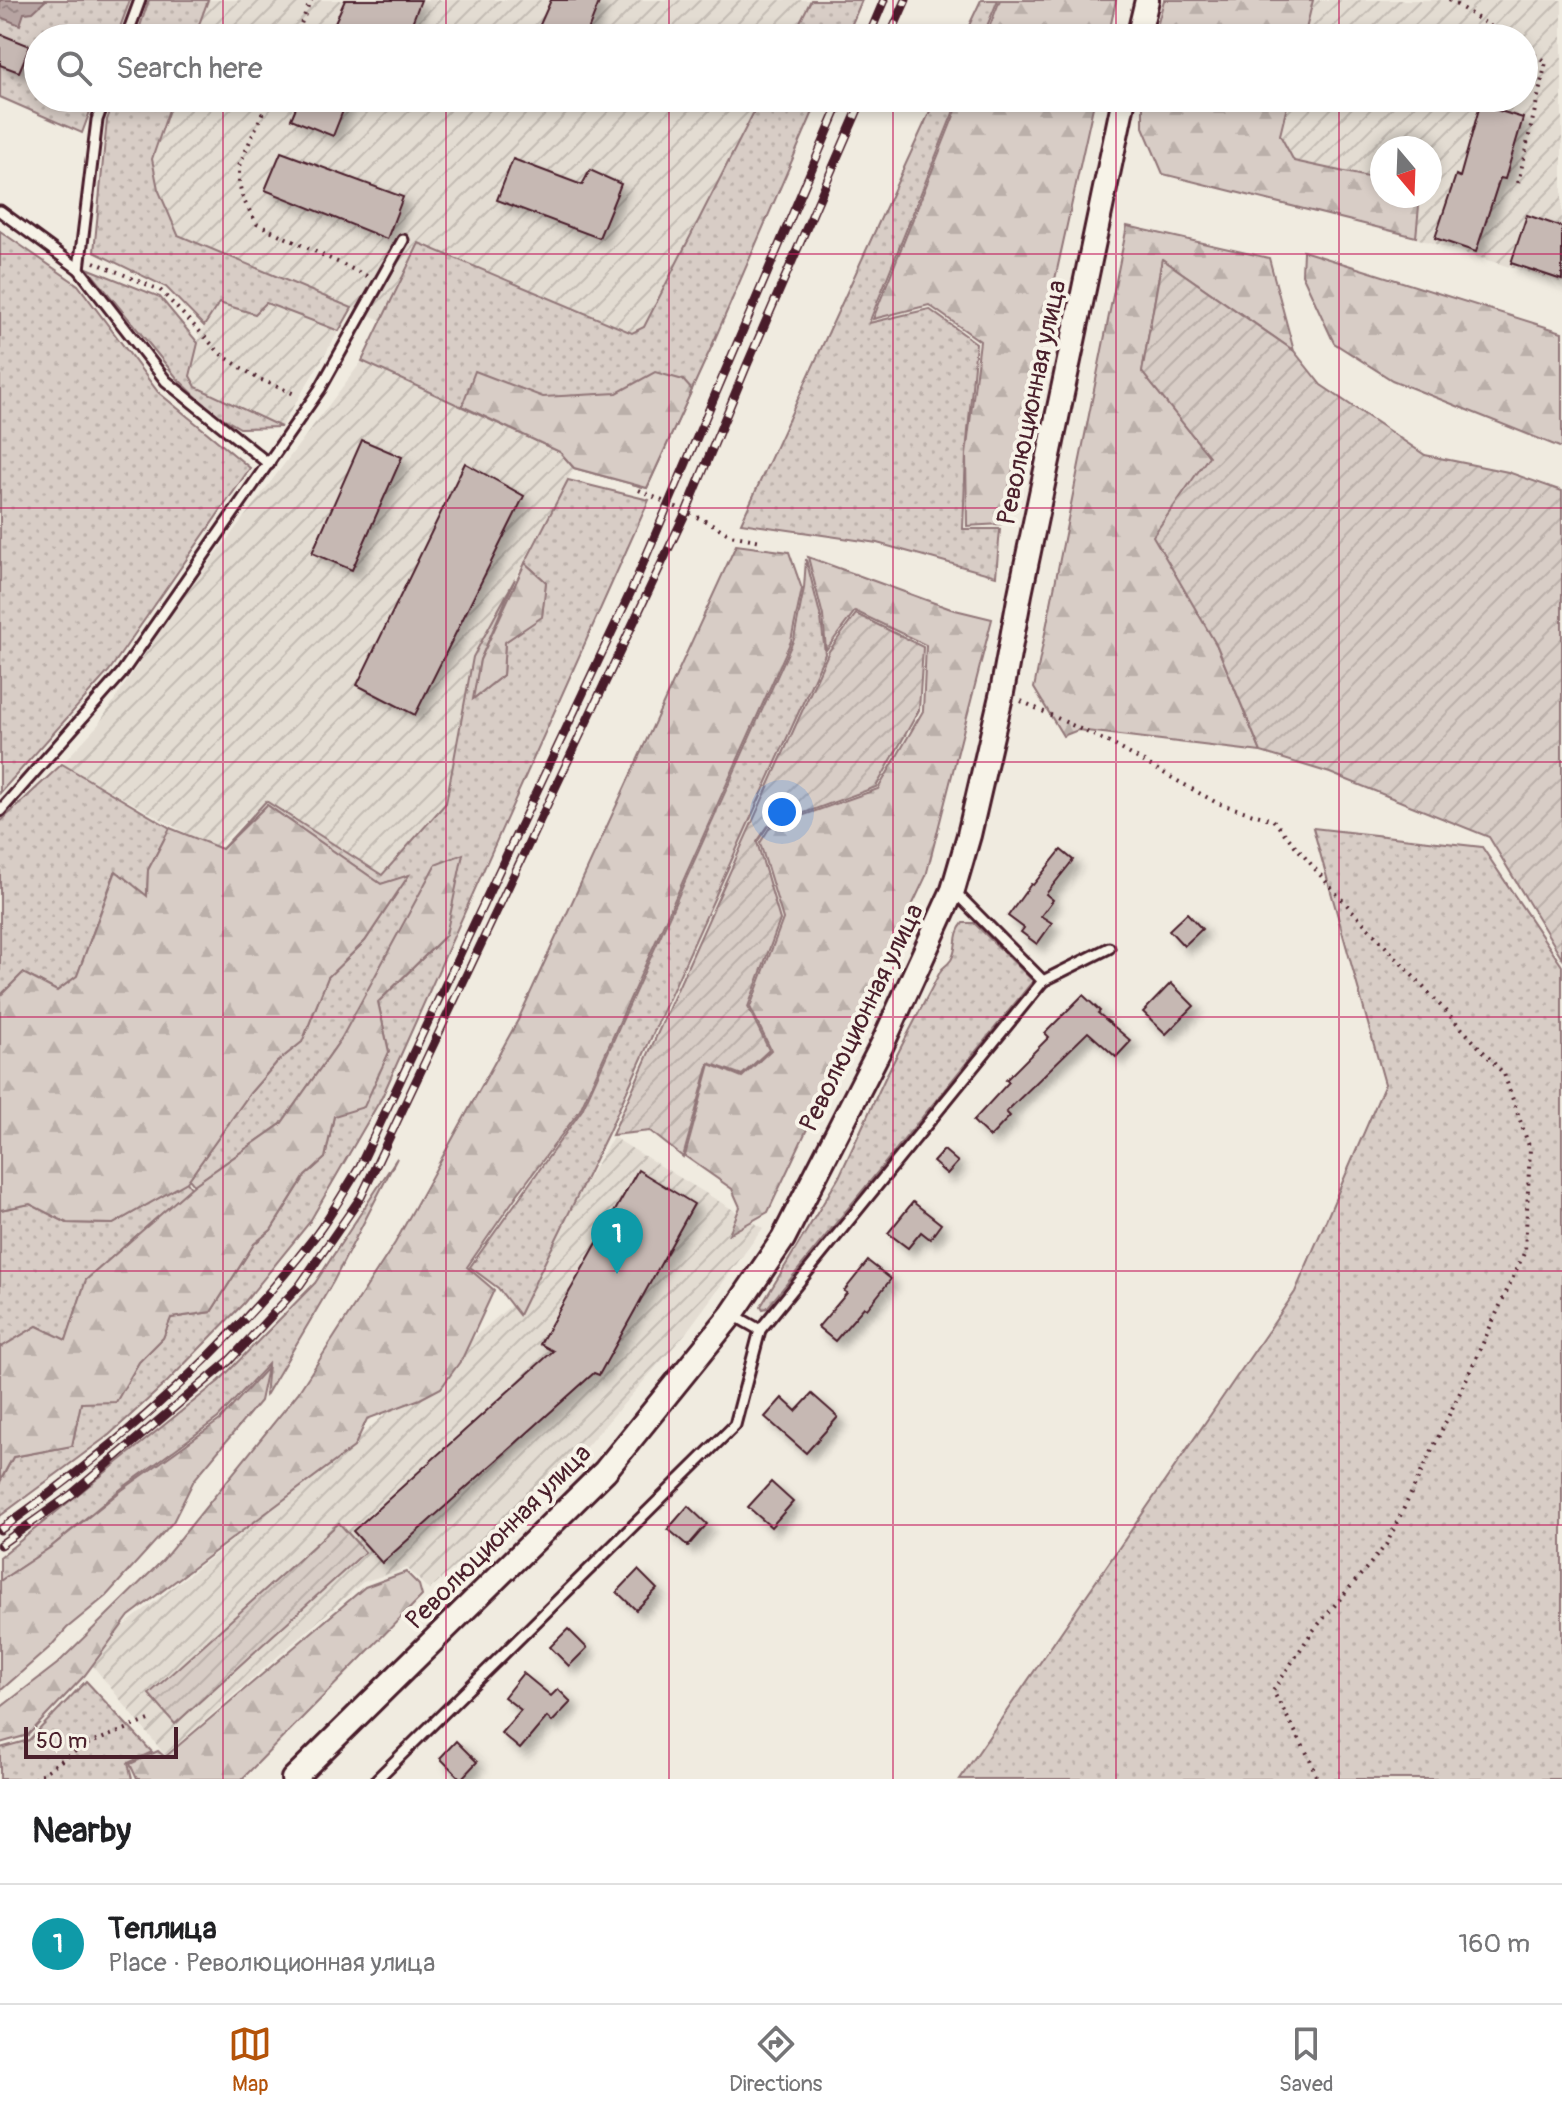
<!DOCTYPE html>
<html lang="en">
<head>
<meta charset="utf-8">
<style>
	:root { --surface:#fff; --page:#f6f6f6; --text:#202124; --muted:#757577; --line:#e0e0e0; --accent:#b45309 }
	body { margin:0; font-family:Pangolin,sans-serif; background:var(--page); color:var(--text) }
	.compass { position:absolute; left:1370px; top:136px; width:72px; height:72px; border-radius:50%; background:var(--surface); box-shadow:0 4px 12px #0003; rotate:161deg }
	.scale { position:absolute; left:24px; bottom:20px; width:154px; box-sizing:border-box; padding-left:8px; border:4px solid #4a1f2b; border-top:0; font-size:22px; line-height:28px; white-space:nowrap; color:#4a1f2b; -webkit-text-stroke:6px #f7f3e8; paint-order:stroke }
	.you { position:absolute; left:782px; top:812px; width:28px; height:28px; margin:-20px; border:6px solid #fff; border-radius:50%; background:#1a73e8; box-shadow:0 0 0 12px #1a73e833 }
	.badge { display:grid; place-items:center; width:52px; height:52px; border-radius:50%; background:var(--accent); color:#fff; font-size:26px; font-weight:700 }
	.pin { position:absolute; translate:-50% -66px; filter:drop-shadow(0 2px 4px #0008) }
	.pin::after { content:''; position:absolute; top:42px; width:28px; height:24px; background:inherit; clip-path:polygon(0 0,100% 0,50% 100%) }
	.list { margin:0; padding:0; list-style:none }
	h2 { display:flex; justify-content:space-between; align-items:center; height:104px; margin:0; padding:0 32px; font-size:34px }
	h2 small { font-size:26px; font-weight:400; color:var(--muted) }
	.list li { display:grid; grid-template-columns:52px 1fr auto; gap:24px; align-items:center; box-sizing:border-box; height:120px; padding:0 32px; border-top:2px solid var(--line) }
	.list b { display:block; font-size:30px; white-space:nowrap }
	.list p { margin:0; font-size:26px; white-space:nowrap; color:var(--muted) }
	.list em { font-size:26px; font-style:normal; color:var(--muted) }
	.icon { flex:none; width:44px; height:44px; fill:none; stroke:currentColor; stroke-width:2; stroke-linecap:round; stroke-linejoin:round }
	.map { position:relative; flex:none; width:1562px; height:1779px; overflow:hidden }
	.search { position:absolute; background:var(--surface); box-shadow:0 4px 12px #0003; left:24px; right:24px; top:24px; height:88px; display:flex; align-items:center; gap:20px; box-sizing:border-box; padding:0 28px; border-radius:44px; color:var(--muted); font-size:30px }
	.sheet { height:224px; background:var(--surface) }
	nav { display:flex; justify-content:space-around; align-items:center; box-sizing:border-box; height:112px; border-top:2px solid var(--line); background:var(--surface); font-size:22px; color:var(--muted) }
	nav a { display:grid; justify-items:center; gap:4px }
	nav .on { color:var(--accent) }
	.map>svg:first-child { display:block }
	.industrial { fill:url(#industrial-furrows); fill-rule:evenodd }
	.grass { fill:url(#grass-dots); stroke:#917678; stroke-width:2 }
	.forest { fill:url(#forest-firs); stroke:#917678; stroke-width:2 }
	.garden { fill:url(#garden-furrows); stroke:#917678; stroke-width:2 }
	.water { fill:url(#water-ripples); stroke:#8b6f72; stroke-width:2 }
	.building { fill:#c6b8b3; stroke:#4a1f2b; stroke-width:2; filter:url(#shadow) }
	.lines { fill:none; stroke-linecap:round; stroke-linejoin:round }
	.service-casing { stroke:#4a1f2b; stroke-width:15 }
	.tertiary-casing { stroke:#4a1f2b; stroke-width:28 }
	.path { stroke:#4a1f2b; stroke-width:4; stroke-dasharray:2 6; stroke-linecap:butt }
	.service { stroke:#f7f3e8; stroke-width:9 }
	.tertiary { stroke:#f7f3e8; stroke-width:22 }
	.rail-casing { stroke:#4a1f2b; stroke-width:9 }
	.rail { stroke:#f7f3e8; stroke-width:6; stroke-dasharray:18; stroke-linecap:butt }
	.grid { fill:none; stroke:#c2185b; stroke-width:2; stroke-opacity:0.55 }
	.labels { text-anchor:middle; stroke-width:8; stroke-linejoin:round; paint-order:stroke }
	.street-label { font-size:26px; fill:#4a1f2b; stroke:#f7f3e8 }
</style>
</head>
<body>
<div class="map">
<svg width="1562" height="1779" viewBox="0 0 1562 1779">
	<defs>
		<pattern id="industrial-furrows" width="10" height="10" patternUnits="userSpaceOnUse" patternTransform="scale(2)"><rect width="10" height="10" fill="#e3dcd2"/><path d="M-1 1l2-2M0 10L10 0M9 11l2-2" fill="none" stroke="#c4bcb4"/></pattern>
		<pattern id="grass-dots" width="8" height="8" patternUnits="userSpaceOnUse" patternTransform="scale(2)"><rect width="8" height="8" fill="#d8cdc6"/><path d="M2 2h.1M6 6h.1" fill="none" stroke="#bbb0aa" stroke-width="1.8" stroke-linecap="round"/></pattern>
		<pattern id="forest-firs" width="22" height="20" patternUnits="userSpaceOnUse" patternTransform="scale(2)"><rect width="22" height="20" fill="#d8cdc6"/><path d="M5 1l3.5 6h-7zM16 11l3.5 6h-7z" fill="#bbb0aa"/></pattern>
		<pattern id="garden-furrows" width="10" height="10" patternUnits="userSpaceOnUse" patternTransform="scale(2)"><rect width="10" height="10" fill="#d8cdc6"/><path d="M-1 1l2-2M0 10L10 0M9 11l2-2" fill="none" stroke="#bbb0aa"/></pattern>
		<pattern id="water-ripples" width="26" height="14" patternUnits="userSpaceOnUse" patternTransform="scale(2)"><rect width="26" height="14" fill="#b7a4a2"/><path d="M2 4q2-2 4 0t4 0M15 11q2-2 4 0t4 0" fill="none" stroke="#978584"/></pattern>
		<filter id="shadow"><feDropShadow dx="7" dy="7" stdDeviation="4" flood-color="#0004"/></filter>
	</defs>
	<rect width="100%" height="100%" fill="#f0ebe0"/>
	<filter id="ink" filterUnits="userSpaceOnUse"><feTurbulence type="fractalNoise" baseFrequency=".0125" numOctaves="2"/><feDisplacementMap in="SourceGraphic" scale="16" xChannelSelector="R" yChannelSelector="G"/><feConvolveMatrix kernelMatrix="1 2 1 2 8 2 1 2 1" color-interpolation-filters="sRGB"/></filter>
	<g filter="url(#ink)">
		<!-- industrial -->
		<g class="industrial">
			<polygon points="202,0 837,0 821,38 189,38"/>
			<path d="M1294 0H1562V283L1266 192 1271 98H1524V38H1285ZM1382 148H1430V196H1382Z"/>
			<polygon points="167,98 796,98 638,422 160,232 143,165"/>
			<polygon points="219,303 254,314 266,303 339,331 281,427 196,387 190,377 200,333"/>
			<polygon points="362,361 560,453 574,468 473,657 446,803 382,876 266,801 215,849 62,764 98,725 174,610"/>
			<polygon points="613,1137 763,1228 685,1334 584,1449 429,1590 407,1568 363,1582 165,1755 85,1656 302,1486 509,1307"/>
		</g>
		<!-- grass -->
		<g class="grass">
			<polygon points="0,0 130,0 116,38 38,38 38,98 95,98 82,133 0,97"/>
			<polygon points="149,0 208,0 194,38 136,38"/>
			<polygon points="811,0 862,0 846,38 792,38"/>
			<polygon points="981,0 998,0 982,38 963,38"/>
			<polygon points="115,98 173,98 152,159 158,189 178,235 352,308 339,331 266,303 255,314 219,303 204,326 166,287 94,252 107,120"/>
			<polygon points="761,98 819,98 711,348 647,488 574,468 560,452 362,361 419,243 632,333 644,327"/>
			<polygon points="936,98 959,98 869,323 929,309 976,343 966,453 963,529 1000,529 996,576 877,543 741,523"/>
			<polygon points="0,231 78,285 158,392 250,468 109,671 0,793"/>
			<polygon points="87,268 160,297 198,343 190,376 196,387 281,427 240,428 211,411 177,378"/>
			<polygon points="568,480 649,500 382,1097 309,1223 244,1303 166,1383 109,1435 0,1516 0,1482 13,1457 72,1446 81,1402 116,1401 139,1362 163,1338 171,1318 211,1312 254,1244 271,1230 305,1176 325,1158 334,1116 389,1052 378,1002 446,935 341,1039 281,1124 194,1185 189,1179 250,1093 277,1062 302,1042 328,977 365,941 408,876 381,884 267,805 222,849 266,801 382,875 446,803 473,657 515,579 480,660 474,698 503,675 505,642 542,616 546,582 525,563"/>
			<polygon points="806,559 821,618 825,654 608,1133 519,1315 498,1288 470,1267 582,1110 794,639 804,588"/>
			<polygon points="62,764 170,828 148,870 147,896 115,872 77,976 57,991 23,973 0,996 0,822"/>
			<polygon points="1313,828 1482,847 1562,966 1562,1779 960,1779 1295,1292 1385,1084"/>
			<path d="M963 923H974L1033 981 767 1308 763 1309 761 1306 839 1177 886 1076 941 970C944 967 948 964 951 960 959 947 952 936 963 923Z"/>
			<polygon points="397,1158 333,1282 265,1397 268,1364 218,1418 121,1489 51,1547 0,1581 0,1557 219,1381 315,1283"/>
			<polygon points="187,1182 191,1188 86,1280 66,1341 37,1326 0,1348 0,1210 30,1204 67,1223 113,1224"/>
			<polygon points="86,1681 152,1752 128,1763 132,1779 0,1779 0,1748 29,1740"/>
		</g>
		<!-- forest -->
		<g class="forest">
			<polygon points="1000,0 1116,0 1108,38 985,38"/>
			<polygon points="1164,0 1313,0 1304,38 1154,38"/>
			<polygon points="961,98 1095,98 1001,524 967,526 966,455 980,341 929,305 873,319"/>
			<polygon points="1143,98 1289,98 1280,135 1294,161 1382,180 1382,196 1420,196 1416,237 1163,174 1143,127"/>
			<polygon points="1127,226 1269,258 1294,351 1162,259 1142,372 1209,456 1217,646 1261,752 1078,730 1063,736 1034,688"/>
			<polygon points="1303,251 1562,332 1562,448 1392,380 1334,343 1302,274"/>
			<polygon points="475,371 543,397 617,393 655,372 683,380 692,390 647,488 574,468 560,452 462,406"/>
			<polygon points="736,545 789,552 802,589 791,641 580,1110 517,1195 467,1267 494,1290 462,1359 441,1388 420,1399 367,1419 354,1447 129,1616 85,1675 28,1735 0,1743 0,1708 57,1664 163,1560 298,1393 395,1243 518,1020"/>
			<polygon points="808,557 951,609 992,619 926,876 768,1212 729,1234 740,1207 732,1189 685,1156 710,1064 742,1077 771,1050 750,1007 783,919 760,843 770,827 878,789 923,711 926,645 855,611 826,650 823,616"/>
			<polygon points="525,563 546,582 542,617 505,642 503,675 473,699 480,660"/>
			<polygon points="267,805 381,884 409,875 365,941 328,977 302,1042 277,1062 250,1093 187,1182 113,1224 67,1223 30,1204 0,1210 0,996 23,973 57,991 77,976 116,871 147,896 148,870 170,828 222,849"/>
			<polygon points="463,854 446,935 378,1002 389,1052 364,1107 334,1116 325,1158 305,1176 271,1230 254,1244 211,1312 171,1318 163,1338 139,1362 116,1402 81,1403 72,1446 13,1457 0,1481 0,1348 37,1326 66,1340 86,1280 194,1185 281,1124 341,1039 435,865"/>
			<polygon points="267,1368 260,1401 194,1480 173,1522 106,1596 67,1628 50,1647 0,1691 0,1581 51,1547 122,1490 220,1420"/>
			<polygon points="406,1572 419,1585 422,1596 242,1779 137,1779 130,1764 158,1751 165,1757 365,1587"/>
		</g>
		<!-- garden -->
		<g class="garden">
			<polygon points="1162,259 1294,351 1321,385 1425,455 1508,472 1562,491 1562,958 1489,837 1330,773 1261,752 1217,646 1153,536 1209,456 1142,372"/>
			<polygon points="856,614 923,647 919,710 876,787 768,826 757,842 780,920 748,1007 769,1050 742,1075 709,1063 683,1157 650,1131 612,1135 829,651"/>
			<polygon points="339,1523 365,1552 175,1724 149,1694"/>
		</g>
		<!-- water -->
		<polygon class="water" points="0,0 46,0 33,12 24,13 20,25 0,17"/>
		<!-- building -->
		<g class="building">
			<polygon points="345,0 421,0 406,38 328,38"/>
			<polygon points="551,0 600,0 585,38 534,38"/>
			<polygon points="0,34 30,46 19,72 0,65"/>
			<polygon points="300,98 348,98 333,136 291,119"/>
			<polygon points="1480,105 1523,118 1505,179 1500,178 1476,252 1435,238 1456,175 1460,177"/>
			<polygon points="281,152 403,197 387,239 265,190"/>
			<polygon points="513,159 582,185 590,170 621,184 599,238 497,200"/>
			<polygon points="1527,215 1562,227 1562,280 1511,263"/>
			<polygon points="362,440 402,457 352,570 312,553"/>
			<polygon points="465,463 524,496 415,715 357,685"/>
			<polygon points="1061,850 1073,860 1046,894 1053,900 1041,916 1052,923 1037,944 1021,932 1024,928 1008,916 1031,884 1033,885"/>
			<polygon points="1187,913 1202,929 1184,946 1169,930"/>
			<polygon points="1171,983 1194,1006 1166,1034 1143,1012"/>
			<polygon points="1083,995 1100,1011 1098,1013 1131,1041 1116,1057 1088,1032 1006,1112 1010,1116 990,1137 973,1121 1009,1082 1006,1080 1049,1037 1045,1033"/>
			<polygon points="944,1150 958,1162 947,1174 933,1162"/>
			<polygon points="638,1170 694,1204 599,1375 594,1373 382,1563 353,1531 553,1351 540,1344"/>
			<polygon points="913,1202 941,1224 930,1239 921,1232 908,1248 888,1233"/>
			<polygon points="868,1261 891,1279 867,1309 864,1307 835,1341 818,1327 847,1293 844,1291"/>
			<polygon points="812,1394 838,1417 806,1453 765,1417 782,1398 796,1411"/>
			<polygon points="771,1482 793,1502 771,1527 748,1507"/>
			<polygon points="688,1506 707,1524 688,1546 668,1529"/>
			<polygon points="638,1570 657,1589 636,1610 617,1592"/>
			<polygon points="568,1629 587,1648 569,1666 550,1647"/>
			<polygon points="523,1673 551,1696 558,1689 571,1702 552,1722 547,1717 520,1749 501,1733 521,1710 504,1697"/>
			<polygon points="456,1741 477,1762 461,1779 440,1758"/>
		</g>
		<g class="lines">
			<!-- service casing -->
			<g class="service-casing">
				<g id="service">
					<polyline points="126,38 140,0"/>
					<polyline points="0,211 79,269 166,381 269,464"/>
					<polyline points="79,269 97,120 105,98"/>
					<polyline points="0,811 121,674 320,389 403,240"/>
					<polyline points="1043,981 1109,948"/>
					<polyline points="732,1314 760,1330"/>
					<polyline points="377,1779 735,1425 760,1330 1043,981 953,890"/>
				</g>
			</g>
			<!-- tertiary casing -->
			<g class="tertiary-casing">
				<g id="tertiary">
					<polyline points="1138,38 1147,0"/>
					<polyline points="293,1779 605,1471 732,1314 783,1239 882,1045 953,890 969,835 1002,692 1020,594 1124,98"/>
				</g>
			</g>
			<!-- path -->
			<g class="path">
				<polyline points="1449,0 1509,38"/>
				<polyline points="295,38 311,0"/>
				<polyline points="269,98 239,166 239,183 243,199 257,224 367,276"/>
				<polyline points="1518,183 1546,62 1524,48"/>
				<polyline points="94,262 160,290 222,355 257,378 297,395"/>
				<polyline points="639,490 714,525 730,535 761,541"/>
				<polyline points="1021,701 1112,744 1217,803 1273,820 1334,891 1504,1074 1530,1149 1525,1251 1466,1380 1386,1545 1312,1632 1273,1691 1310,1759 1317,1779"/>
				<polyline points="34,1779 83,1746 152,1719"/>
			</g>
			<!-- service -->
			<use href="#service" class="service"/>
			<!-- tertiary -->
			<use href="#tertiary" class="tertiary"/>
			<!-- rail casing -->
			<g class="rail-casing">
				<g id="rail">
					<polyline points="868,38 884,0"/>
					<polyline points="889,38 906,0"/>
					<path d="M0 1530C118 1446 228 1350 316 1235 332 1214 345 1190 359 1168L633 587 842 98"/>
					<polyline points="0,1545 72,1494 229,1361 300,1285 361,1197 686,512 747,365 863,98"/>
				</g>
			</g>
			<!-- rail -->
			<use href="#rail" class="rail"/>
		</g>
	</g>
	<!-- grid -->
	<path class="grid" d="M223 0V38M446 0V38M669 0V38M893 0V38M1116 0V38M1339 0V38M223 98V1779M446 98V1779M669 98V1779M893 98V1779M1116 98V1779M1339 98V1779M0 254H1562M0 508H1562M0 762H1562M0 1017H1562M0 1271H1562M0 1525H1562"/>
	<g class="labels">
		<!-- street labels -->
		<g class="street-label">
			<text transform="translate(1031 402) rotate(-78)" y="9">Революционная улица</text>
			<text transform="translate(861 1017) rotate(-64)" y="9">Революционная улица</text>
			<text transform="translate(498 1536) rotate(-45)" y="9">Революционная улица</text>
		</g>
	</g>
</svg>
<svg class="compass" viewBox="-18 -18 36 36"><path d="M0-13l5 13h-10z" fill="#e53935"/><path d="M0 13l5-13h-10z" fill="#757577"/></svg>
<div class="scale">50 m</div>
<div class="you"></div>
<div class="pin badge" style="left:617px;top:1274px;background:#0f9aa8">1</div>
<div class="search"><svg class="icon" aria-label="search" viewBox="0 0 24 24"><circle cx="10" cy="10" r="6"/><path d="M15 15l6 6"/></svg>Search here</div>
</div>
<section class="sheet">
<h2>Nearby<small></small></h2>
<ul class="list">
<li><span class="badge" style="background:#0f9aa8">1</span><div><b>Теплица</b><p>Place · Революционная улица</p></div><em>160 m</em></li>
</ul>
</section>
<nav>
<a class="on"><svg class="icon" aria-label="map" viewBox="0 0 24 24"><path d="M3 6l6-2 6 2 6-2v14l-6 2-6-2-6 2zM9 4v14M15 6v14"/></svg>Map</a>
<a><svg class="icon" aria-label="directions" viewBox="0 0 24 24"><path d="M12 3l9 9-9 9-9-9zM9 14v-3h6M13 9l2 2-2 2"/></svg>Directions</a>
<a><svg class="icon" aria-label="saved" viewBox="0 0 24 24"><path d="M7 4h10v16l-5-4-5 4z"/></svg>Saved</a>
</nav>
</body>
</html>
